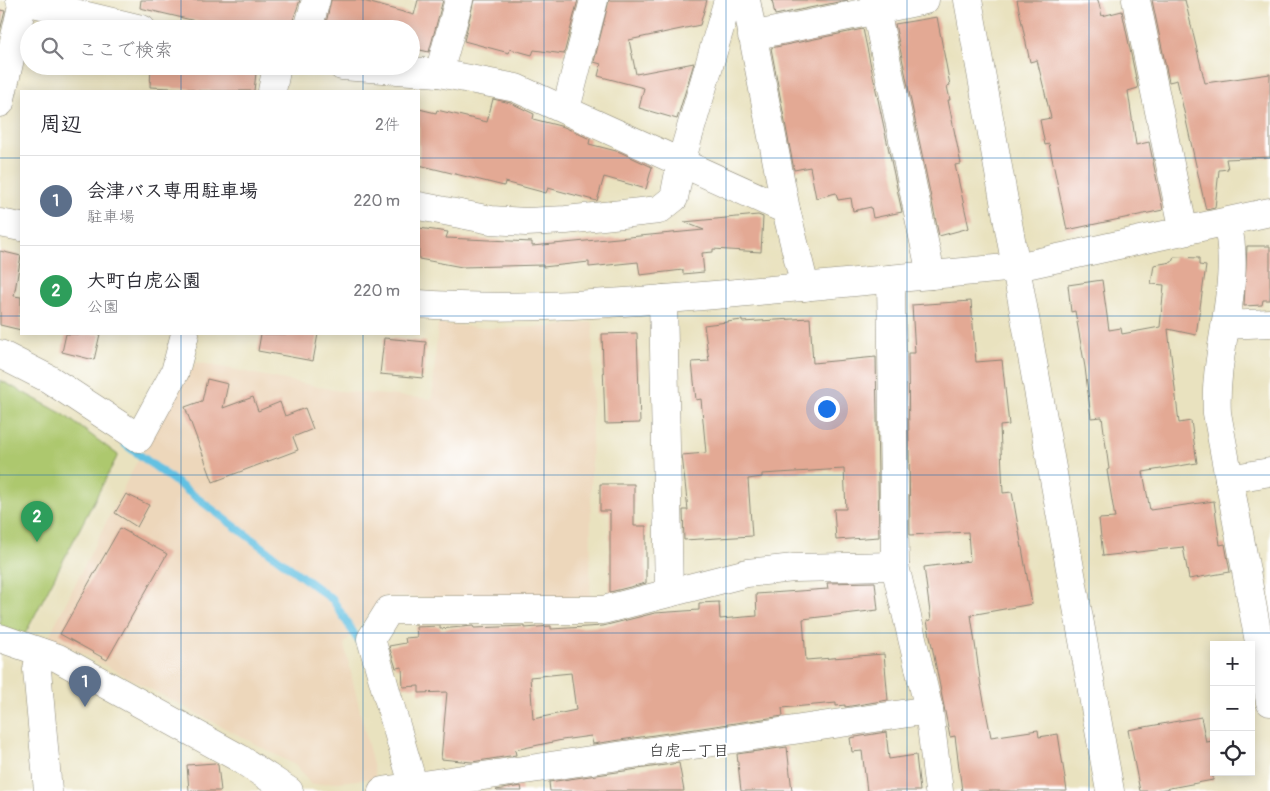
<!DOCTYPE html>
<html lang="ja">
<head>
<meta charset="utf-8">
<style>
	:root { --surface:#fff; --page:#f2f2f3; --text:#2b2b33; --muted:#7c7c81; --line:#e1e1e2; --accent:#1f6fb2 }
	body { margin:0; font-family:Pangolin,"Klee One",sans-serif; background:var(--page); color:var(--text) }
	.controls { position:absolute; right:15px; bottom:15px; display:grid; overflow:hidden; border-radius:0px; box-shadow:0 2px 12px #0003 }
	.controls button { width:45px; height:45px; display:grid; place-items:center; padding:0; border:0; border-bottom:1px solid var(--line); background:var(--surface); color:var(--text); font:25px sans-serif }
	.you { position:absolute; left:826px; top:408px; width:18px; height:18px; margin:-12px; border:4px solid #fff; border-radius:50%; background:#1a73e8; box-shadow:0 0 0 8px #1a73e833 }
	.badge { display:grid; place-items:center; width:32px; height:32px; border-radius:50%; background:var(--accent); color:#fff; font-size:16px; font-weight:700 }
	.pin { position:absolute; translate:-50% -41px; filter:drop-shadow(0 1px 2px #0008) }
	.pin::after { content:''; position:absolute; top:26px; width:18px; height:15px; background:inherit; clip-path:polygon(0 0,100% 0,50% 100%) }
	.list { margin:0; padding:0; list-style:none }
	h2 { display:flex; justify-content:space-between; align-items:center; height:65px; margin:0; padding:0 20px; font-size:21px }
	h2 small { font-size:16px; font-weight:400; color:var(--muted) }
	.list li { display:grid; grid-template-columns:32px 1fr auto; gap:15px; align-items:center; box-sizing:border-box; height:90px; padding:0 20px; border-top:1px solid var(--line) }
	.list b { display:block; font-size:19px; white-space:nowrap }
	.list p { margin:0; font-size:16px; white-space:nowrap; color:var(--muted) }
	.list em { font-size:16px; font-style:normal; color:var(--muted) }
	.icon { flex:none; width:28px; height:28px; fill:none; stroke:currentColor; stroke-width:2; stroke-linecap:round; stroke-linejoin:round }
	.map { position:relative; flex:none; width:1270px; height:791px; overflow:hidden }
	.search { position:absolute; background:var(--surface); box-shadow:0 2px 12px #0003; left:20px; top:20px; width:400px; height:55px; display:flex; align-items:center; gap:12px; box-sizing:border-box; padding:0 18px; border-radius:28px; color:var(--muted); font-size:19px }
	.panel { position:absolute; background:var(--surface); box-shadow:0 2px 12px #0003; left:20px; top:90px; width:400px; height:245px; border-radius:0px }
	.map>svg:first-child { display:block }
	.built { fill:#edd7bb }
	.green { fill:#adc86e; stroke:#6c7a4c }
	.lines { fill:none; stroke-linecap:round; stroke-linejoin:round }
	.stream { stroke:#64c1e2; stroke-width:8 }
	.building { fill:#e3a994; fill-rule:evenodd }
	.minor-casing { stroke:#8a8675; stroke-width:29 }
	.tertiary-casing { stroke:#8a8675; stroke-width:29 }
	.minor { stroke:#fff; stroke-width:28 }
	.tertiary { stroke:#fff; stroke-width:28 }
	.grid { fill:none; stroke:#1f6fb2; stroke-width:1; stroke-opacity:0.55 }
	.labels { text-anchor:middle; stroke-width:4; stroke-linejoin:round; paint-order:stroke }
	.neighbourhood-label { font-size:16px; fill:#2b2b2b; stroke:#fff }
</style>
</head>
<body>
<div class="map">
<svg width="1270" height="791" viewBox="0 0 1270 791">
	<rect width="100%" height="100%" fill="#fff"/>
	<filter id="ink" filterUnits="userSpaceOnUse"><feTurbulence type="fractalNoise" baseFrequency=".02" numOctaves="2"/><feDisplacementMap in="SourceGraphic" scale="10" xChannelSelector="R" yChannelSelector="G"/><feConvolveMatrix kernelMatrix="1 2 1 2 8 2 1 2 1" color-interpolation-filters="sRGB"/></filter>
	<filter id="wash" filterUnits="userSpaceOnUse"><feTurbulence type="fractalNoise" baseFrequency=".0096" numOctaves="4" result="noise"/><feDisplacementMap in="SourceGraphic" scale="20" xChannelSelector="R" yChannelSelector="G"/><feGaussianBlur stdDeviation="1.12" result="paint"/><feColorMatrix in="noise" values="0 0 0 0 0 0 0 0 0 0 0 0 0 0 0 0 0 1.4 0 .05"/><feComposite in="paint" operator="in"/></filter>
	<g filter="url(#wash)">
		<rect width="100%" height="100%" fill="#e9e2bf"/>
		<!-- built -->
		<polygon class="built" points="593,322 590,597 383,597 344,644 376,778 311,785 297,766 49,636 134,467 196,362 339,391 432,399 438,324 490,328 549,327"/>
		<!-- green -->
		<polygon class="green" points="0,380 63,414 118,455 24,636 0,628"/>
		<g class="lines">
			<!-- stream -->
			<polyline class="stream" points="125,444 333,600 363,648"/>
		</g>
		<g id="blocks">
			<!-- building -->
			<g class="building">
				<polygon points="141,0 300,0 290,29 230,29 140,8"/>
				<polygon points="331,0 360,0 414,15 418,0 443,0 429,52 411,48 411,29 325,28"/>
				<polygon points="474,0 578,0 564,54 534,50 532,55 510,49 509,53 464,41"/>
				<polygon points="609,0 707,0 700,25 629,40 636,74 694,63 677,119 639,108 644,88 598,76 601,64 594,62"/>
				<polygon points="772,0 848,0 775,15"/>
				<polygon points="1017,0 1098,0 1102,16 1122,11 1138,88 1128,91 1136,145 1149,142 1163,210 1067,230 1049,144 1045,145 1040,120 1051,118 1037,60 1030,62"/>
				<polygon points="1152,0 1185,0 1205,83 1270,74 1270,157 1226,159 1228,169 1219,170 1215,208 1206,210 1177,80 1169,82"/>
				<polygon points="0,10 5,11 0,31"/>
				<polygon points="937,17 950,85 947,86 950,100 948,100 961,164 955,165 969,228 939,236 895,24"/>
				<polygon points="863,29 902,212 873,218 871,207 853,211 851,198 838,200 836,193 816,198 810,167 794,170 771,48"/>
				<polygon points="151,66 227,66 226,70 256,73 254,91 193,91 193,89 150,87"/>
				<polygon points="493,99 511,103 534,114 533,119 564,127 590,139 589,144 620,152 652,167 646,189 604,177 597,201 548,188 546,193 505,182 504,186 419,165 419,109 436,113 437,110 487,122"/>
				<polygon points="758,215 763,217 761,252 713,249 713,252 702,253 704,272 683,274 683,270 640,275 638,262 589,267 589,262 543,267 543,265 462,267 419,259 419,228 448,232 446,238 532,242 532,246 704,230 684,222"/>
				<polygon points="1247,246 1270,246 1270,300 1263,300 1262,305 1244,306"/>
				<polygon points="0,251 21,256 14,296 21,297 21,330 0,325"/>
				<polygon points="1174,257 1199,258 1199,265 1206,266 1196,335 1168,329 1179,423 1191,421 1197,463 1143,472 1150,510 1214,501 1220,545 1225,544 1230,572 1189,579 1183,547 1103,556 1099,519 1115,518 1107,470 1109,469 1102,417 1091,418 1085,367 1075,311 1071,312 1068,285 1102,280 1109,330 1121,328 1122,334 1160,327 1164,285 1151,284 1154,265 1172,262"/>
				<polygon points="971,301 976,362 1002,360 1009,425 1000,426 1003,493 1012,492 1032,604 971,615 981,686 991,737 1038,730 1039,737 1058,734 1067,791 962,791 955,736 950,737 927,621 931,620 924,567 970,561 968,532 910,535 908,353 915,353 912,305"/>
				<polygon points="810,318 813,363 876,357 879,537 836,540 834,509 846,509 844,469 762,474 762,477 748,479 752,536 684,540 683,510 688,510 682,455 706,453 701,399 696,400 692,362 709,361 704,325 742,320 742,322"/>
				<polygon points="637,333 640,423 605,424 602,334"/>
				<polygon points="66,334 100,334 94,360 62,352"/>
				<polygon points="261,334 318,334 313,361 258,351"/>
				<polygon points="384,338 426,342 423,378 380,374"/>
				<polygon points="207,379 228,384 223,408 253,397 258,411 280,402 285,416 305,408 313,429 293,437 298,450 213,482 185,407 202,401"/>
				<polygon points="600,484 634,484 634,526 646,526 646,583 610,592 610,511 600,511"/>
				<polygon points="126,494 149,505 137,527 115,513"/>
				<polygon points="120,528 167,554 107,660 60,634"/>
				<path d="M875 582 878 610 803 619 806 660 884 654 888 700 845 707V705L836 706V703L782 708 783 716 593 744 591 736 562 740 515 750 516 755 472 762 441 759 447 692 419 693V686L403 687 402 667 396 668 389 646 406 643 405 638 417 637 416 627 440 626V629L473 626 474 628 525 626V628L551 626V629L603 626 655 613 699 610V603L719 602 720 619 757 616 756 594 828 589 827 583ZM571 673 576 710 533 719 530 677Z"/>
				<polygon points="1201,717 1206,742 1214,741 1213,780 1154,791 1140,791 1128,730"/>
				<polygon points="886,732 889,759 916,755 920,791 867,791 862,751 852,752 850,738"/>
				<polygon points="787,747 792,791 741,791 737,754"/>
				<polygon points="215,763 218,765 221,791 189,791 187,765"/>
				<polygon points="679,763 684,791 550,791 549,782"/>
				<polygon points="521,786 522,791 497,791 496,790"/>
			</g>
		</g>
	</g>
	<g filter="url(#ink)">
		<use href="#blocks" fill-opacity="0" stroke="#8a8675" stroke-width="1"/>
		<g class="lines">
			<!-- minor casing -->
			<g class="minor-casing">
				<g id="minor">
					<polyline points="20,0 142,29"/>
					<polyline points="746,0 786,210 805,287"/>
					<polyline points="874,0 931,275"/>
					<polyline points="1136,0 1184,232"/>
					<polyline points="308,29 316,0"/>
					<polyline points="752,36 925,0"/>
					<polyline points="342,66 439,73 516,88 786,210"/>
					<polyline points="439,73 459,0"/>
					<polyline points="272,91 277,66"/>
					<polyline points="0,103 23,1"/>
					<polyline points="566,109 594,0"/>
					<polyline points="419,206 491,220 526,222 566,220 659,210 674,198 681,162 728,0"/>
					<path d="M1227 223C1243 283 1213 352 1217 413L1270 702"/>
					<polyline points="1017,267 1270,212"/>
					<polyline points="891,279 895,566 929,710"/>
					<polyline points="663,299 669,593"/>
					<polyline points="1226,325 1270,323"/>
					<polyline points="0,354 49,379 139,438 175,372 185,334"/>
					<polyline points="1229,479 1270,472"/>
					<polyline points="0,638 58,658 239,758 289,791"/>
					<polyline points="40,652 37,670 48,791"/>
					<polyline points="382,791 929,710 939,791"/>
					<polyline points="415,791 371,639 389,610 603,610 747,573 794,568 895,566"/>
				</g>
			</g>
			<!-- tertiary casing -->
			<g class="tertiary-casing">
				<g id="tertiary">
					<polyline points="968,0 1110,791"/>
					<polyline points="0,223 21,227"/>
					<path d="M419 304C521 311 623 303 726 294 823 285 920 276 1017 267"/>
				</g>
			</g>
			<!-- minor -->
			<use href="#minor" class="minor"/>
			<!-- tertiary -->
			<use href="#tertiary" class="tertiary"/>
		</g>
	</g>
	<!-- grid -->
	<path class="grid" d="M181 0V29M363 0V29M544 0V791M726 0V791M907 0V791M1089 0V791M181 66V91M363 66V91M0 158H21M419 158H1270M0 316H21M419 316H1270M181 334V791M363 334V791M0 475H1270M0 633H1270"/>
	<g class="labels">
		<!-- neighbourhood labels -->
		<g class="neighbourhood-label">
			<text x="689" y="756">白虎一丁目</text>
		</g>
	</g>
</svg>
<div class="controls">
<button>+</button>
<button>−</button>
<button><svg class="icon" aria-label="locate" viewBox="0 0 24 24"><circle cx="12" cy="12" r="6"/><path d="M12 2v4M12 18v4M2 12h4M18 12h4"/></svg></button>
</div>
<div class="you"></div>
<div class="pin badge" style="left:85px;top:707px;background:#5c6f8a">1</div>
<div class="pin badge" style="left:37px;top:542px;background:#2e9e5b">2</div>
<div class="search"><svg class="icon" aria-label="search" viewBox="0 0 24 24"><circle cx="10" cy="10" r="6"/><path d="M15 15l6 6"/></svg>ここで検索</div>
<section class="panel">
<h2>周辺<small>2件</small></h2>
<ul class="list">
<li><span class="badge" style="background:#5c6f8a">1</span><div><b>会津バス専用駐車場</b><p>駐車場</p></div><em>220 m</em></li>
<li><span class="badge" style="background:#2e9e5b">2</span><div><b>大町白虎公園</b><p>公園</p></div><em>220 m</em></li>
</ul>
</section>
</div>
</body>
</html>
